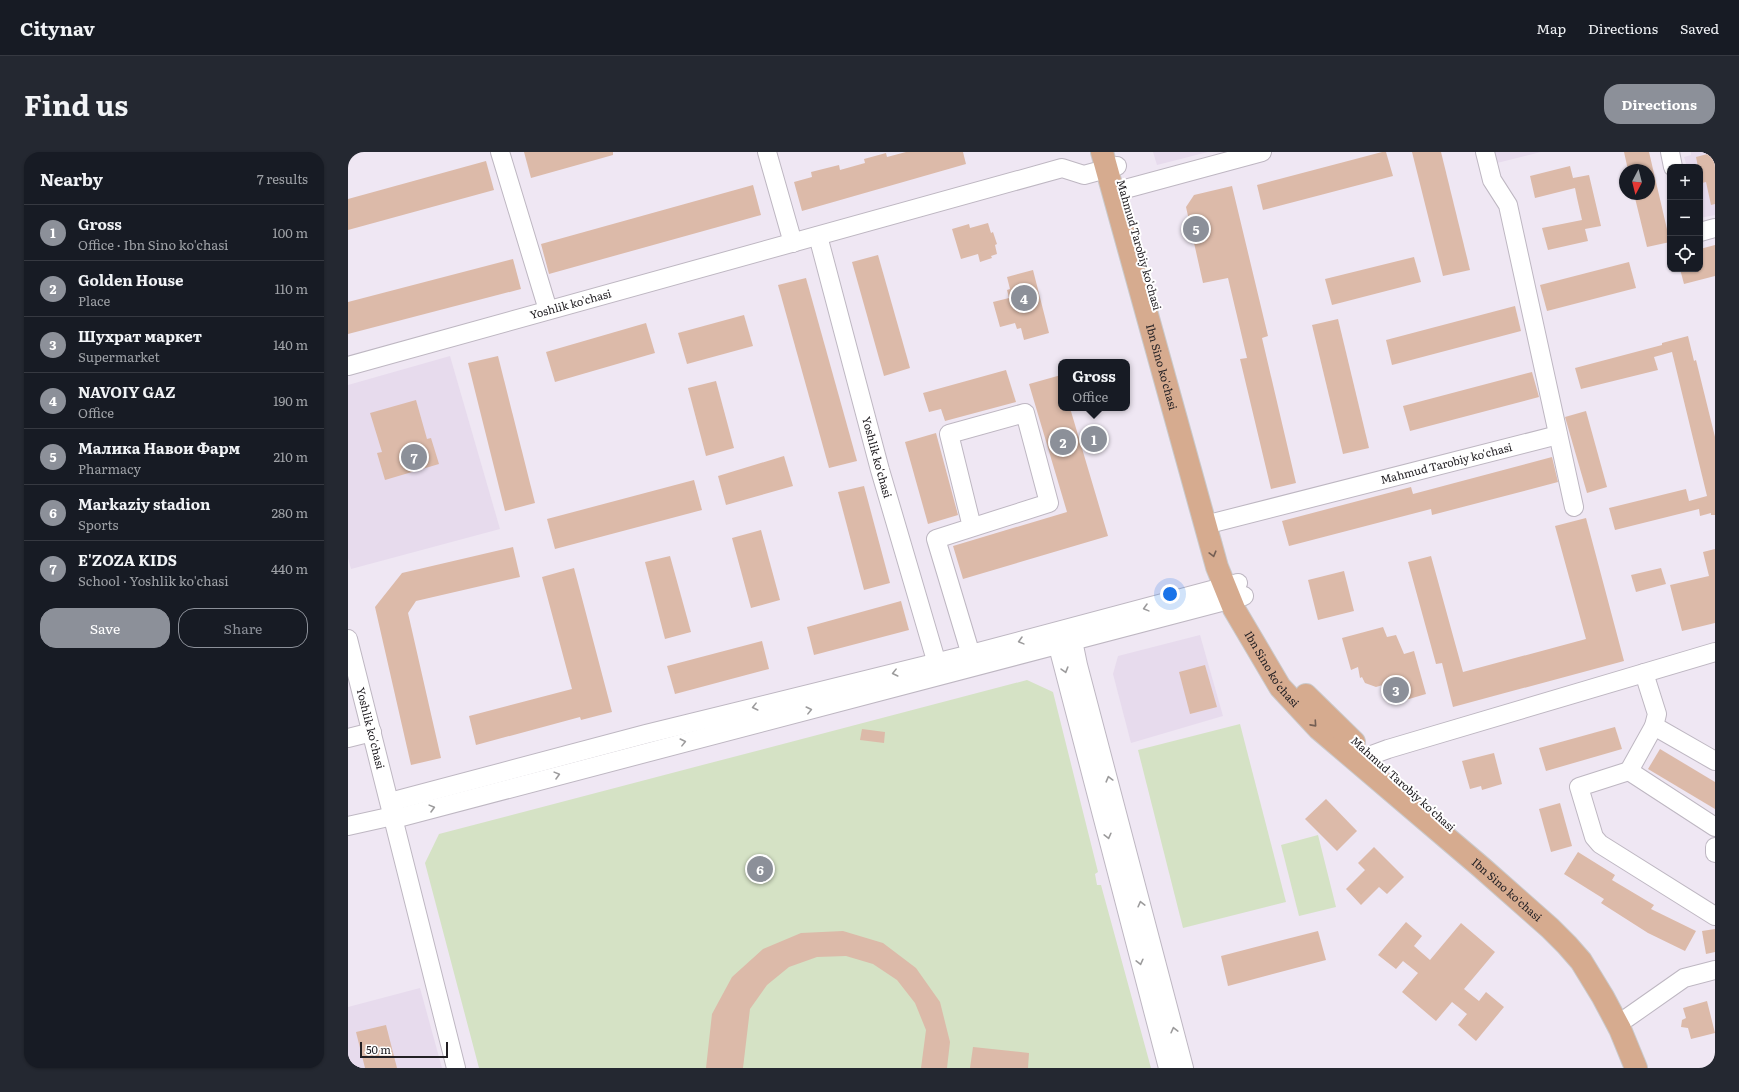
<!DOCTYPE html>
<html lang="en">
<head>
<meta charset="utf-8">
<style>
	:root { --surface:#171b24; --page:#242831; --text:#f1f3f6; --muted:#9ea1a6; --line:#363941; --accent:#8c9099 }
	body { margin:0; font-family:Literata,serif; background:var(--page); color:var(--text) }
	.controls { position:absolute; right:12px; top:12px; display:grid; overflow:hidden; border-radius:8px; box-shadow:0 1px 3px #0004 }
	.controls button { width:36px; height:36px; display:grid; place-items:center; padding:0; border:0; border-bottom:1px solid var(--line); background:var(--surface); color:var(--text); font:20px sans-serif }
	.compass { position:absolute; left:1271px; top:12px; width:36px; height:36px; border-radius:50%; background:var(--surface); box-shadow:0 1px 3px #0004; rotate:187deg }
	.scale { position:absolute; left:12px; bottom:10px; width:88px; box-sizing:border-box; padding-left:4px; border:2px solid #232024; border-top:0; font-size:11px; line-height:14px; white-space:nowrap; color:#232024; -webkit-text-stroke:3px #fff; paint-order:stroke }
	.you { position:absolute; left:822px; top:442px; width:14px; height:14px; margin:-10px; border:3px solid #fff; border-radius:50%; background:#1a73e8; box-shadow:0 0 0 6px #1a73e833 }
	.badge { display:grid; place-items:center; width:26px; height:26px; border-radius:50%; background:var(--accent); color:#fff; font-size:13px; font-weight:700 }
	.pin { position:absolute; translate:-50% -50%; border:2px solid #fff; box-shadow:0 1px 4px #0006 }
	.popup { position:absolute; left:710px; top:207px; width:72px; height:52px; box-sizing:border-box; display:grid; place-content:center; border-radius:8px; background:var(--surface); filter:drop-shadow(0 1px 3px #0005); font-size:13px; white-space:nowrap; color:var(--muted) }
	.popup b { font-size:15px; color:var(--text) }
	.popup::after { content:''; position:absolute; left:50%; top:100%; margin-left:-8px; border:8px solid transparent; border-top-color:var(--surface) }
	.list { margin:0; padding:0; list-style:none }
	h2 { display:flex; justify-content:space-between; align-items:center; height:52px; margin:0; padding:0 16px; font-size:17px }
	h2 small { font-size:13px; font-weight:400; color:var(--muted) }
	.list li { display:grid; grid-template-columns:26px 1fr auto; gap:12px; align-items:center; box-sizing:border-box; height:56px; padding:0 16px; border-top:1px solid var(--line) }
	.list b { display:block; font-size:15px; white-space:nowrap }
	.list p { margin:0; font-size:13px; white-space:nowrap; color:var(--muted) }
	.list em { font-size:13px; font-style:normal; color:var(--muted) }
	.actions { display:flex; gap:8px; padding:12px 16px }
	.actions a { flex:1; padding:9px 0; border:1px solid var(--accent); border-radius:16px; text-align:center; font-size:14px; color:var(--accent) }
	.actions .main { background:var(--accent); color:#fff }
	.icon { flex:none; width:22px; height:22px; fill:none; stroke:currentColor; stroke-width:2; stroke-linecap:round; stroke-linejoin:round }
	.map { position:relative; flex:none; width:1367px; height:916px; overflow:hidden; border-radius:16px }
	header { display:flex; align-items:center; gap:24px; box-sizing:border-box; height:56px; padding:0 20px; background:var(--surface); border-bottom:1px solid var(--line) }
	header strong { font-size:19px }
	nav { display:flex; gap:22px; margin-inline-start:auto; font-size:14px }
	.intro { display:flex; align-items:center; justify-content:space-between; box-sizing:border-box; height:96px; padding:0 24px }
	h1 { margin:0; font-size:28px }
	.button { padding:10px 18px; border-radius:16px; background:var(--accent); color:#fff; font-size:14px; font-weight:700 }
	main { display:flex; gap:24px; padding:0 24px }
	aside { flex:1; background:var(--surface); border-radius:16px; box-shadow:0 1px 3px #0004 }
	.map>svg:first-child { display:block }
	.built { fill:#e7dbed }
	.green { fill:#d5e2c5 }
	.building { fill:#dcbaa9 }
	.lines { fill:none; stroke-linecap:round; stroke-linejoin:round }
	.minor-casing { stroke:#beb7c2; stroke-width:20 }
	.major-casing { stroke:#cac9ca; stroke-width:24 }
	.minor { stroke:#fff; stroke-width:18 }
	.major { stroke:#d6ab8f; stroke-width:22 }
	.oneway { stroke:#745f54 }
	.oneway2 { stroke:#9c9b9c }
	.labels { text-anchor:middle; stroke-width:4; stroke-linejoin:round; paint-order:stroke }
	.street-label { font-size:11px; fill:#232024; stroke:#fff }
</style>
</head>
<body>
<header>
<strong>Citynav</strong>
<nav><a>Map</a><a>Directions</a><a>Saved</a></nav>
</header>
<div class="intro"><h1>Find us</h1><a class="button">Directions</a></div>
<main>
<aside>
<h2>Nearby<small>7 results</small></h2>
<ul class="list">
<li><span class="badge">1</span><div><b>Gross</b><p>Office · Ibn Sino ko'chasi</p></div><em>100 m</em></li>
<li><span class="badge">2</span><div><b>Golden House</b><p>Place</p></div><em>110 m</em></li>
<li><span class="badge">3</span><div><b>Шухрат маркет</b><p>Supermarket</p></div><em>140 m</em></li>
<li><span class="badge">4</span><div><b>NAVOIY GAZ</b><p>Office</p></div><em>190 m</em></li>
<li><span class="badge">5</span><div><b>Малика Навои Фарм</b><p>Pharmacy</p></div><em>210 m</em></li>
<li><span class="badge">6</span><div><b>Markaziy stadion</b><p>Sports</p></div><em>280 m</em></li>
<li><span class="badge">7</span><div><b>E'ZOZA KIDS</b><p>School · Yoshlik ko'chasi</p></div><em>440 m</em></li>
</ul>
<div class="actions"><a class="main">Save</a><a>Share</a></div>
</aside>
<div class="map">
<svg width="1367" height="916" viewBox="0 0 1367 916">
	<rect width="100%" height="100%" fill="#efe7f3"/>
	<!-- built -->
	<g class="built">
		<polygon points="805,0 860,0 809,13"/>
		<polygon points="1146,0 1193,0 1149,11"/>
		<polygon points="1343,0 1367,0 1367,63 1352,66 1352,15 1339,15 1336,5 1343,3"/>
		<polygon points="102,204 152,377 3,417 0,406 0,233"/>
		<polygon points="852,483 875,564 783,591 765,522 770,504"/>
		<polygon points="72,836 94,916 0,916 0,855"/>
	</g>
	<!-- green -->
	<g class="green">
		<polygon points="679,528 705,540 750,720 747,722 749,733 753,733 803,916 131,916 77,711 91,682"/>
		<polygon points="892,572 938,750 835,776 790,598"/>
		<polygon points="970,683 988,755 951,764 933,693"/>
	</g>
	<!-- building -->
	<g class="building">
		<polygon points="176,0 265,0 265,3 183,26"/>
		<polygon points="558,0 615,0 618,12 454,59 446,30 464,25 463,20 491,13 492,18 517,11 516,7 538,1 539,5"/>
		<polygon points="1034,0 1038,0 1045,24 915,58 909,33"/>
		<polygon points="1064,0 1093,0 1122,118 1095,124"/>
		<polygon points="1276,0 1301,0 1322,90 1299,95 1286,42 1301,42 1301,18 1280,18"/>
		<polygon points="1367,0 1367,52 1363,53 1358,30 1354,31 1352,15 1350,15 1348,5"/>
		<polygon points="138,9 146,38 0,78 0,47"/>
		<polygon points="1222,14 1225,26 1241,23 1253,74 1237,77 1240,89 1200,98 1194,76 1234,68 1229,46 1227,36 1187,46 1182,24"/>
		<polygon points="405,33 413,63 201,122 193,92"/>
		<polygon points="884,34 920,184 914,186 948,331 923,337 892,207 899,206 880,126 855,131 838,55 846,43"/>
		<polygon points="640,71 643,81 645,80 649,92 647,93 649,102 643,104 644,106 632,110 630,102 613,107 604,77 621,72 622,76"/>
		<polygon points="1367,93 1367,124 1336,132 1332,117 1352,117 1352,97"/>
		<polygon points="530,103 562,216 536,224 504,110"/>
		<polygon points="1066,105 1073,130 984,153 977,127"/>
		<polygon points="165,107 173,137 0,182 0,150"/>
		<polygon points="1281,110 1288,136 1199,159 1192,133"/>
		<polygon points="685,118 701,181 676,188 673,176 669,177 667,171 652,175 645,150 661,146 659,138 662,137 659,125"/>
		<polygon points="458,126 509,309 481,316 430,133"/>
		<polygon points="1167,154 1173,179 1044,213 1038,188"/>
		<polygon points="396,163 405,194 339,212 330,181"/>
		<polygon points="990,167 1021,296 995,302 964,173"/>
		<polygon points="298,171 307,201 207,230 198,200"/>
		<polygon points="1340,184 1346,209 1348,208 1367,285 1367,363 1363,363 1363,361 1352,364 1351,357 1267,378 1261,356 1338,337 1341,349 1359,344 1324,200 1306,205 1310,218 1233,237 1227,216 1314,193 1314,191"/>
		<polygon points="150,204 187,351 157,359 120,211"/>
		<polygon points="658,218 668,250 597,269 593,257 581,260 575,241"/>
		<polygon points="1184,220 1191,245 1062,279 1055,254"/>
		<polygon points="713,223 713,256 722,256 760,384 615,427 605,394 719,360 681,232"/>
		<polygon points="368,229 386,296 358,304 340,236"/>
		<polygon points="68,248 79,287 83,286 91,312 37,328 29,301 34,300 22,261"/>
		<polygon points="1238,259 1259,335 1239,341 1217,265"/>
		<polygon points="588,281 610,363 580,372 557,290"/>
		<polygon points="436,304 445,334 378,353 370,324"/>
		<polygon points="1204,305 1210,330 1084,363 1083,357 941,394 934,369 1063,335 1065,342"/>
		<polygon points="346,328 354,358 207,397 199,367"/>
		<polygon points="516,334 542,431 516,438 490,340"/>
		<polygon points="1238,366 1276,509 1105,555 1094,511 1088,512 1060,410 1083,404 1115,520 1238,487 1207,374"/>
		<polygon points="413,378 432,448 403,456 384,386"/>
		<polygon points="165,395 172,425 68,449 60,461 93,606 63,613 27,455 54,421"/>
		<polygon points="1367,397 1367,471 1334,479 1322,433 1361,424 1355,400"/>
		<polygon points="322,404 343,480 317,487 297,410"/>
		<polygon points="226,416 264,560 233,568 232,565 128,593 121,564 224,537 194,425"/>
		<polygon points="1313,416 1318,432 1288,440 1283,423"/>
		<polygon points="996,419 1006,459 970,468 960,428"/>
		<polygon points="553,449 561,478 466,503 459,475"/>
		<polygon points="1035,475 1039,485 1048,483 1056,502 1066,499 1078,542 1044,552 1038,532 1028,535 1017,531 1014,525 1012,526 1010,515 1003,518 994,486"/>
		<polygon points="414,489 421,517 327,542 319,514"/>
		<polygon points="857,513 869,555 842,562 831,520"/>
		<polygon points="1267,575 1274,597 1198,619 1191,596"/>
		<polygon points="514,577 537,580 536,591 512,588"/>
		<polygon points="1312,597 1367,630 1367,657 1300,617"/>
		<polygon points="1146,601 1154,632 1134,638 1133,634 1122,637 1114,609"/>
		<polygon points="978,647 1009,679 989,699 957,667"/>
		<polygon points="1212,651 1224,694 1203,700 1191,657"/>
		<polygon points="1026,695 1056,725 1039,742 1031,735 1013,753 998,737 1017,718 1010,711"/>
		<polygon points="1230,700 1267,723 1264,728 1306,753 1303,757 1348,779 1337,799 1300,781 1253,751 1256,747 1216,722"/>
		<polygon points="1058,770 1074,784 1066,794 1082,808 1113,771 1147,800 1116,837 1131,849 1138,840 1156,855 1128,889 1110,873 1119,862 1104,850 1088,869 1054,840 1070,821 1055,809 1048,817 1030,803"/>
		<polygon points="1367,777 1367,800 1358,802 1354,779"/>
		<polygon points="495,779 535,791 568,816 592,850 602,890 599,916 573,916 578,878 567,851 549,828 525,812 498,804 469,805 441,815 419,833 402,857 395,916 358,916 364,862 384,825 415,797 453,781"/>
		<polygon points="970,779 978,808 880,834 873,804"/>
		<polygon points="1359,849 1367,881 1343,887 1340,876 1333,875 1334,868 1338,866 1335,856"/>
		<polygon points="38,873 49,916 17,916 8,880"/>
		<polygon points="625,895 681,901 680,916 622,916"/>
	</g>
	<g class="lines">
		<!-- minor casing -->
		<g class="minor-casing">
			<g id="minor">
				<polyline points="152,0 200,158"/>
				<polyline points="419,0 445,91"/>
				<polyline points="1137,0 1144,28 1160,53 1226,355"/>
				<polyline points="1322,0 1325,15"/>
				<polyline points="766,40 914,0"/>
				<polyline points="1352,80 1367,76"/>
				<path id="s1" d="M470 84 532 318 592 522"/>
				<path id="s2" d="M0 214 714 16 736 23 769 14"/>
				<path id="s3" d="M857 373 1210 283"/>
				<polyline points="624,375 601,282 677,261 701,351 588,387 626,513"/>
				<polyline points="723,479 730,513 836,916"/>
				<polyline points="707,483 820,916"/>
				<path id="s4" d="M0 487 108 916"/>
				<polyline points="1306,574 1367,609"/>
				<polyline points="0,586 24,580"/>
				<polyline points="1012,613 1021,604 1040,597 1367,500"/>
				<polyline points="1281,619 1231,635 1246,685 1252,692 1367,764"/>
				<polyline points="1281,619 1306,574 1309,562 1296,521"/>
				<polyline points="1281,619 1367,675"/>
				<polyline points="42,650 298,582 623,502 890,431"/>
				<polyline points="46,667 896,444"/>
				<polyline points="0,674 45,664"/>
				<polyline points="1367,695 1367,701"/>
				<polyline points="1279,866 1336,826 1367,818"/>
			</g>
		</g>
		<!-- major casing -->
		<g class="major-casing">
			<g id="major">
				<path id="s5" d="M754 0 869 415 886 457 932 535 971 577 1133 715 1202 776 1219 793 1233 809 1255 845 1272 877 1288 916"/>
				<polyline points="958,543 1006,590"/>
			</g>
		</g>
		<!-- minor -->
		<use href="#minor" class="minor"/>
		<!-- major -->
		<use href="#major" class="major"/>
	</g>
	<!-- one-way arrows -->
	<defs><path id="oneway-chevron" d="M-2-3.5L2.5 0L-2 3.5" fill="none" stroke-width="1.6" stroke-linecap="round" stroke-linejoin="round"/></defs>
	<g class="oneway">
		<use href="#oneway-chevron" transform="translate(865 402) rotate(75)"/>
		<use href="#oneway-chevron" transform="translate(966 572) rotate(48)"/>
	</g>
	<g class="oneway2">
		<use href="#oneway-chevron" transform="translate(798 456) rotate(165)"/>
		<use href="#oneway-chevron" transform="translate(673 489) rotate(165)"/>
		<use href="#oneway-chevron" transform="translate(717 518) rotate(74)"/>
		<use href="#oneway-chevron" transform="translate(547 521) rotate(166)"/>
		<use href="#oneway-chevron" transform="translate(407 555) rotate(166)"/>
		<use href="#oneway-chevron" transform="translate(461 558) rotate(-14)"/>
		<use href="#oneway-chevron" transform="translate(335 590) rotate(-14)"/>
		<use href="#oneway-chevron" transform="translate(209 623) rotate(-15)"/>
		<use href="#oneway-chevron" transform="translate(761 627) rotate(-105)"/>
		<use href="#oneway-chevron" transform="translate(84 656) rotate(-15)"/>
		<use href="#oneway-chevron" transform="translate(760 684) rotate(76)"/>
		<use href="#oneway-chevron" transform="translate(793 752) rotate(-104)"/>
		<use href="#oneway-chevron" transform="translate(792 810) rotate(76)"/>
		<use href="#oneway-chevron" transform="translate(826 878) rotate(-104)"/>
	</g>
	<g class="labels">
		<!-- street labels -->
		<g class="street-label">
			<text transform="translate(791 93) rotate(74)" y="4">Mahmud Tarobiy ko'chasi</text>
			<text dy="4" stroke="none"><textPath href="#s2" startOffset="231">Yoshlik ko'chasi</textPath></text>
			<text dy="4" stroke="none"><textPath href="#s5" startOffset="223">Ibn Sino ko'chasi</textPath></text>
			<text dy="4" stroke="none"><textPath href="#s1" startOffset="229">Yoshlik ko'chasi</textPath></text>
			<text dy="4" stroke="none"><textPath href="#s3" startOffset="249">Mahmud Tarobiy ko'chasi</textPath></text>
			<text dy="4" stroke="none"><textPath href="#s5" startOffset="547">Ibn Sino ko'chasi</textPath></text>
			<text dy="4" stroke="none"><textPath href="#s4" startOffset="92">Yoshlik ko'chasi</textPath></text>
			<text transform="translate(1055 632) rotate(42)" y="4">Mahmud Tarobiy ko'chasi</text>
			<text dy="4" stroke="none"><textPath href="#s5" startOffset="871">Ibn Sino ko'chasi</textPath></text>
		</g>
	</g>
</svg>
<div class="controls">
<button>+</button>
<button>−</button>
<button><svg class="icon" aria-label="locate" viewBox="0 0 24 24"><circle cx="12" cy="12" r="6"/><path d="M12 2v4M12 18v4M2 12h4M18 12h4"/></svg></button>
</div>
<svg class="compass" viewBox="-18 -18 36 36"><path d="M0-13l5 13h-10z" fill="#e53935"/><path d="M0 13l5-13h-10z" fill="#9ea1a6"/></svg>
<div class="scale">50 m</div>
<div class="you"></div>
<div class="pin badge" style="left:746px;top:287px">1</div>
<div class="popup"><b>Gross</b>Office</div>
<div class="pin badge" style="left:715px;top:290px">2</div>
<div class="pin badge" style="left:1048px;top:538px">3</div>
<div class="pin badge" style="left:676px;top:146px">4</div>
<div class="pin badge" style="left:848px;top:77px">5</div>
<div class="pin badge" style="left:412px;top:717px">6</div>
<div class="pin badge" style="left:66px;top:305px">7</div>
</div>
</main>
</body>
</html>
